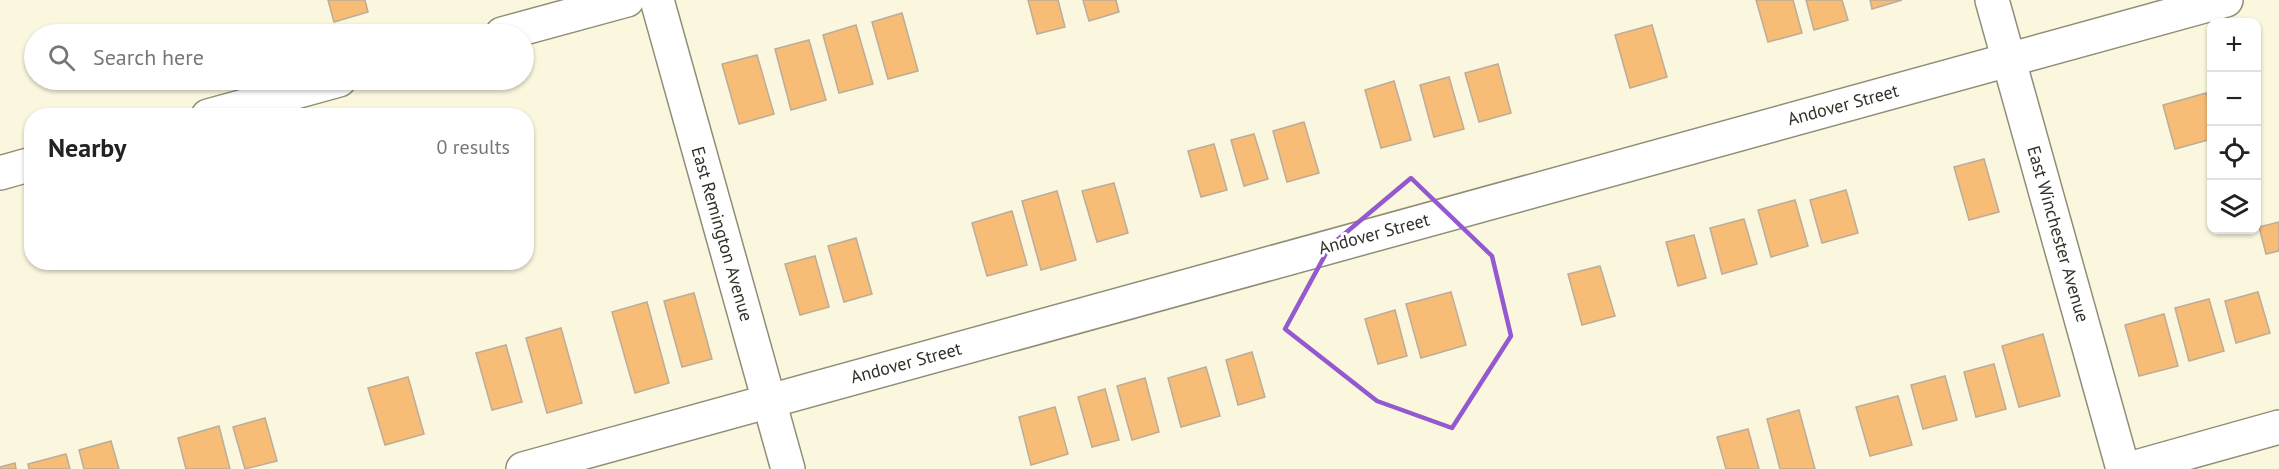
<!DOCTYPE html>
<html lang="en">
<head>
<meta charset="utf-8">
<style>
	:root { --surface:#fff; --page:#f2f2f2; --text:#222; --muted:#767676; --line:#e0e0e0 }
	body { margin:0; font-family:"PT Sans",sans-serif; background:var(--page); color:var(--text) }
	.controls { position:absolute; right:18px; top:18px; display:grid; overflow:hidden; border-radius:12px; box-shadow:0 2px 4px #0004 }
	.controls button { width:54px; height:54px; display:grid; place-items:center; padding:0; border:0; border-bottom:2px solid var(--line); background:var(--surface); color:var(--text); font:30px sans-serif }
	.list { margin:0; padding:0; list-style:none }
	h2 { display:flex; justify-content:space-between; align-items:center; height:78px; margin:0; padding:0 24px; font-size:26px }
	h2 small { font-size:20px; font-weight:400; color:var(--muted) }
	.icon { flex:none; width:33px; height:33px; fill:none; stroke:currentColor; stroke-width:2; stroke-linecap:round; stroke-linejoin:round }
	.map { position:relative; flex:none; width:2279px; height:469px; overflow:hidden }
	.search { position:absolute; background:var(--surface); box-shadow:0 2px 4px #0004; left:24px; top:24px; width:510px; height:66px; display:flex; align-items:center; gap:15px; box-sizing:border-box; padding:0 21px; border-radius:33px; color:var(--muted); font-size:22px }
	.panel { position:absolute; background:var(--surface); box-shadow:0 2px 4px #0004; left:24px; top:108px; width:510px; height:162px; border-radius:24px }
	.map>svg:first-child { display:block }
	.building { fill:#f7bc75; stroke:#bdac99; stroke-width:1.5 }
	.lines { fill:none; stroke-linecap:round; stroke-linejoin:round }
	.minor-casing { stroke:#908d76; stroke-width:36 }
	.minor { stroke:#fff; stroke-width:33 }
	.marked { fill:none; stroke:#9458cf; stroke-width:4.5; stroke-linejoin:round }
	.labels { text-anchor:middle; stroke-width:6; stroke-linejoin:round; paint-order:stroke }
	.street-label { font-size:18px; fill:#323128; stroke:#fff }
</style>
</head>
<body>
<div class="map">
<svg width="2279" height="469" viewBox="0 0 2279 469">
	<rect width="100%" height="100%" fill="#faf7de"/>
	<!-- building -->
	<g class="building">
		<polygon points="328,0 365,0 368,12 334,22"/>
		<polygon points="1028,0 1058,0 1065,27 1037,34"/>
		<polygon points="1083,0 1116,0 1119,12 1089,21"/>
		<polygon points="1756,0 1793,0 1802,33 1768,42"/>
		<polygon points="1806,0 1842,0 1848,20 1814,30"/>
		<polygon points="1870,0 1902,0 1872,9"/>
		<polygon points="902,13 918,71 888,79 872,22"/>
		<polygon points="856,25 873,84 839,93 823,35"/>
		<polygon points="1652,25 1667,77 1630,88 1615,35"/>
		<polygon points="809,40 826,100 791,110 775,49"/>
		<polygon points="757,55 774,114 739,124 722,64"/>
		<polygon points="1498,64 1511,113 1479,122 1465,73"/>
		<polygon points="1449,77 1464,129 1434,137 1420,85"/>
		<polygon points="1394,81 1411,140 1381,148 1365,90"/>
		<polygon points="2206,93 2212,111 2212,139 2175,149 2163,105"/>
		<polygon points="1304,122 1319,173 1287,182 1273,131"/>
		<polygon points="1254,134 1268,179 1244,186 1231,140"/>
		<polygon points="1214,144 1227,190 1201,197 1188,151"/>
		<polygon points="1984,159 1999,212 1969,220 1954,167"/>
		<polygon points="1114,183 1128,233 1097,242 1082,191"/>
		<polygon points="1846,190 1858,233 1822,243 1810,200"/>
		<polygon points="1057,191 1076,260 1041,270 1022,201"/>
		<polygon points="1795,200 1808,246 1771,257 1758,210"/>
		<polygon points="1012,211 1027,265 987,276 972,223"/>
		<polygon points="1744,219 1757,264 1722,274 1710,228"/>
		<polygon points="2279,222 2279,251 2266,254 2259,227"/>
		<polygon points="1694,235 1706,278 1678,286 1666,242"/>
		<polygon points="856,238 872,294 844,302 828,246"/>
		<polygon points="815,256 829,307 800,315 785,264"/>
		<polygon points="1600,266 1615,316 1582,325 1568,274"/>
		<polygon points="1451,292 1466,345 1421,358 1406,304"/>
		<polygon points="2258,292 2270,333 2236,343 2225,301"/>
		<polygon points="694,293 712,359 682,367 664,301"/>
		<polygon points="2209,299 2224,351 2189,361 2175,308"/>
		<polygon points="647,302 669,383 635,393 612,312"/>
		<polygon points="1395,310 1407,356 1378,364 1365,319"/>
		<polygon points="2164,314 2178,366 2139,376 2125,325"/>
		<polygon points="561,328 582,403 547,413 526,338"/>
		<polygon points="2043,334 2060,396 2019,407 2002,346"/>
		<polygon points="506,345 522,402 492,410 476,353"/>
		<polygon points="1252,352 1265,397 1238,405 1226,360"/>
		<polygon points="1994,364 2006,409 1976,417 1964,372"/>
		<polygon points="1206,367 1220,416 1181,427 1168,378"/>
		<polygon points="1945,376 1957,420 1923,429 1911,385"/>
		<polygon points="408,377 424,434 385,445 368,388"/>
		<polygon points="1145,378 1159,432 1132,440 1117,386"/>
		<polygon points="1105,389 1119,440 1092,447 1078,397"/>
		<polygon points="1898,396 1912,445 1870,456 1856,407"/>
		<polygon points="1055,407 1068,454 1031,465 1019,417"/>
		<polygon points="1799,410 1815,469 1780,469 1767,419"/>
		<polygon points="265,418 277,461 245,469 233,427"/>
		<polygon points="219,426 230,469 186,469 178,438"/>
		<polygon points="1748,429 1759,469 1726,469 1717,437"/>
		<polygon points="111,441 119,469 84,469 79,450"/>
		<polygon points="66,454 70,469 29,469 28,464"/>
		<polygon points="15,463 16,469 0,469 0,467"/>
	</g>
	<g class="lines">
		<!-- minor casing -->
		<g class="minor-casing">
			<g id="minor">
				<polyline points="657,0 788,469"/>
				<polyline points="1992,0 2123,469"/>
				<polyline points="502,34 627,0"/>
				<polyline points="208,116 339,80"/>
				<polyline points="0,173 32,164"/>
				<polyline points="523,469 2226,0"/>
				<polyline points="2129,469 2279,427"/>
			</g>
		</g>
		<!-- minor -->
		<use href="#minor" class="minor"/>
	</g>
	<!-- marked area -->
	<path class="marked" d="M1411 178 1492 256 1511 336 1452 428 1377 401 1285 329 1330 246Z"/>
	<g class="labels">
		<!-- street labels -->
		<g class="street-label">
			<text transform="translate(1843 105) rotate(-15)" y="6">Andover Street</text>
			<text transform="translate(722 234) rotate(74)" y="6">East Remington Avenue</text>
			<text transform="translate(1374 234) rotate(-15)" y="6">Andover Street</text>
			<text transform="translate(2058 234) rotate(74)" y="6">East Winchester Avenue</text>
			<text transform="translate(906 363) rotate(-15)" y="6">Andover Street</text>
		</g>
	</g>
</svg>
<div class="controls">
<button>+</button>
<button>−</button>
<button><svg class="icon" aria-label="locate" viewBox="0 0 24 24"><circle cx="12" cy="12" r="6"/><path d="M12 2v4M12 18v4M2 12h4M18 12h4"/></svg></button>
<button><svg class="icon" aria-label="layers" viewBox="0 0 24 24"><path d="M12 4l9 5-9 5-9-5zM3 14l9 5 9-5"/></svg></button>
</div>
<div class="search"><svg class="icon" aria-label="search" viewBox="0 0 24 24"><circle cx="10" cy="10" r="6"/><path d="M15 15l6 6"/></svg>Search here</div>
<section class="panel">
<h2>Nearby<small>0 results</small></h2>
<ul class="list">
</ul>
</section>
</div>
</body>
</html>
